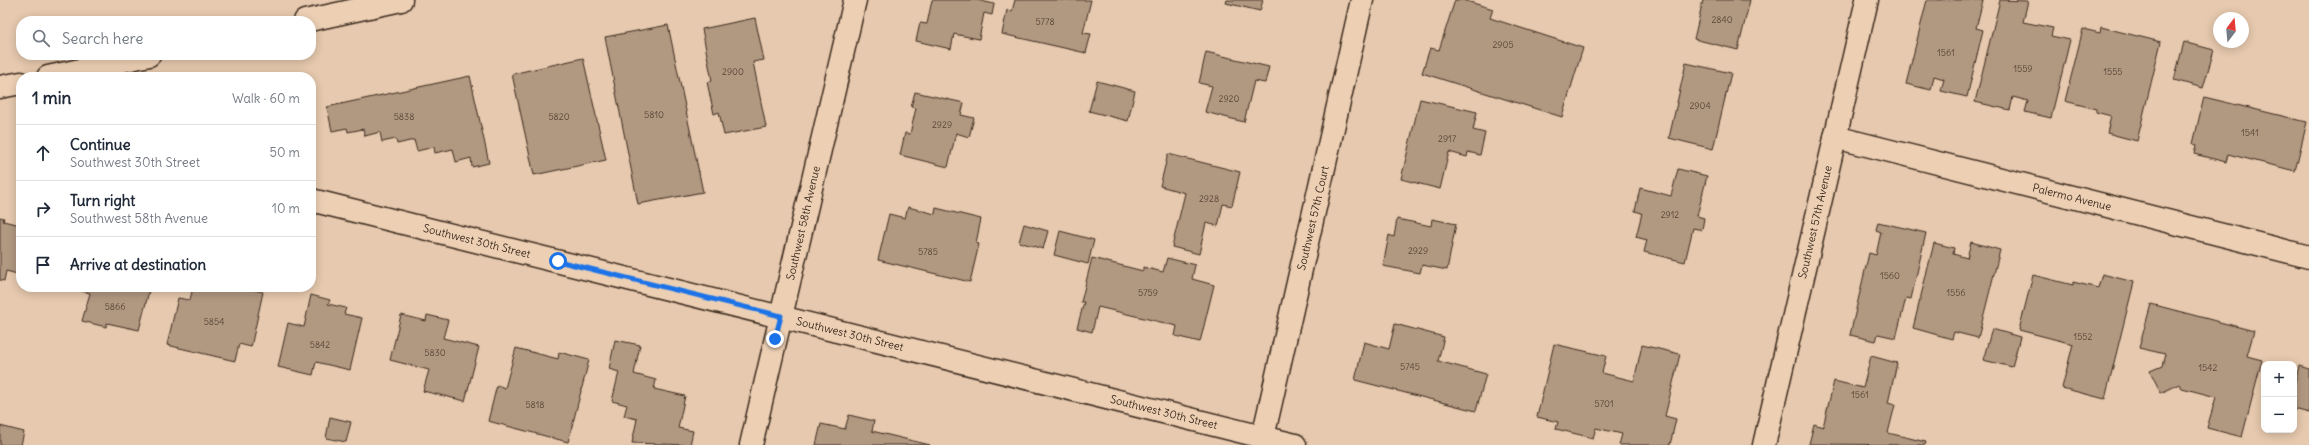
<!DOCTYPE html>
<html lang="en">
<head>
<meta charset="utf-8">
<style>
	:root { --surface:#fff; --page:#f2f2f3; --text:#1f2937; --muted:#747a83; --line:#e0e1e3 }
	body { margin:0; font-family:Delius,sans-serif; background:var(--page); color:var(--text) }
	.controls { position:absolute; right:12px; bottom:12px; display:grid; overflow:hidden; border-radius:8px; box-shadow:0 2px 10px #0003 }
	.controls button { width:36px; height:36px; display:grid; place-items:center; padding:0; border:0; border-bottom:1px solid var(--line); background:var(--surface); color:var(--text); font:20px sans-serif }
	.compass { position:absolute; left:2213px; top:12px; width:36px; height:36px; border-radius:50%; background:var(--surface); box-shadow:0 2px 10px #0003; rotate:16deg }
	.stop { position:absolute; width:12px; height:12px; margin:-9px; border:3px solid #1a73e8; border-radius:50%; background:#fff }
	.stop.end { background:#1a73e8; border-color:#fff; box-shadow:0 1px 4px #0008 }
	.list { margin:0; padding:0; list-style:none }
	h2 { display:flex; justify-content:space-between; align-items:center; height:52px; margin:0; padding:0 16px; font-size:17px }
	h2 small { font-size:13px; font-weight:400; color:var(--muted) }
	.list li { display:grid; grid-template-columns:26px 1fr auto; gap:12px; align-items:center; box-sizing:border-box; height:56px; padding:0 16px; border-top:1px solid var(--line) }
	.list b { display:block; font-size:15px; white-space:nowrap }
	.list p { margin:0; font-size:13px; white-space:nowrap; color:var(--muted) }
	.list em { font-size:13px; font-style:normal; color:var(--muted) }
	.icon { flex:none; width:22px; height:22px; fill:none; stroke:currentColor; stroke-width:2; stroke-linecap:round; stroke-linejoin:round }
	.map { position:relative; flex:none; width:2309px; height:445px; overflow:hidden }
	.search { position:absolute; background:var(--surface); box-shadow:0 2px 10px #0003; left:16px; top:16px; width:300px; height:44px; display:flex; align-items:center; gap:10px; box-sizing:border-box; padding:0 14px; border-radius:16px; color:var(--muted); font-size:15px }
	.panel { position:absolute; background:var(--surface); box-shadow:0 2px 10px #0003; left:16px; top:72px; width:300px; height:220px; border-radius:16px }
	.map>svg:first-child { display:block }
	.building { fill:#b19881; stroke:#3b2a1e }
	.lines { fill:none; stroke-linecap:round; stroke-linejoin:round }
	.minor-casing { stroke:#3b2a1e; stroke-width:25 }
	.major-casing { stroke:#3b2a1e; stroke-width:25 }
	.minor { stroke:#edd0b4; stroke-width:22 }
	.major { stroke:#edd0b4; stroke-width:22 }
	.route { stroke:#1a73e8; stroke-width:5 }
	.labels { text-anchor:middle; stroke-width:4; stroke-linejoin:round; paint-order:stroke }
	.number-label { font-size:9px; fill:#584637 }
	.street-label { font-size:11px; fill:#3b2a1e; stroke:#edd0b4 }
</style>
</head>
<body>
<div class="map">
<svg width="2309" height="445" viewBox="0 0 2309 445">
	<rect width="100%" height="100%" fill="#e6c9ae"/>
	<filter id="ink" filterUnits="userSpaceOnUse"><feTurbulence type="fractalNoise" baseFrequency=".025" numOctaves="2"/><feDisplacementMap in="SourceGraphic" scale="8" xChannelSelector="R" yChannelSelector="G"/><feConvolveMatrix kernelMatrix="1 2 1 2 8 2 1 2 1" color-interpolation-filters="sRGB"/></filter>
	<g filter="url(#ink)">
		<!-- building -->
		<g class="building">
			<polygon points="932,0 977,0 994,4 992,15 984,13 979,39 954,34 951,49 916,41 920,23 927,24"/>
			<polygon points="1015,0 1091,0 1083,33 1091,34 1086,53 1002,34 1007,10 1012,11"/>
			<polygon points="1227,0 1263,0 1260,11 1226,3"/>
			<polygon points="1455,0 1463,0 1493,9 1490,18 1583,48 1562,117 1422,73 1430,48 1439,50"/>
			<polygon points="1703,0 1750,0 1738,50 1694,39"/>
			<polygon points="1927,0 1983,0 1976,28 1983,30 1967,97 1941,91 1944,79 1934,76 1931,90 1906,84"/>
			<polygon points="2000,0 2028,1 2023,22 2053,28 2051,36 2070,40 2051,118 2025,112 2028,101 2013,97 2010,110 1975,102"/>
			<polygon points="755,18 764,60 753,62 766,127 724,135 719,112 714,114 707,82 712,81 702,29"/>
			<polygon points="668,25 703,192 638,204 605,37"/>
			<polygon points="2101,27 2161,42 2137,141 2107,133 2111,116 2096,112 2096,109 2065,101 2083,29 2100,33"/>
			<polygon points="2184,42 2214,50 2203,88 2174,80"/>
			<polygon points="1206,52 1269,67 1265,83 1254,81 1244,122 1205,112 1212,86 1199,83"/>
			<polygon points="583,58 606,160 534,175 512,74"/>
			<polygon points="1686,63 1731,73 1713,149 1669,138"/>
			<polygon points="470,76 489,163 472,167 471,158 456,162 453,149 435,153 434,147 417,151 414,140 397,144 396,139 382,142 380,132 365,136 363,129 348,132 347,128 332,131 327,107"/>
			<polygon points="1097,81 1135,91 1128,121 1089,111"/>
			<polygon points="915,92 964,103 961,115 974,118 969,137 956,133 948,167 900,155 905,133 910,134 916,108 911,107"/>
			<polygon points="2204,97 2307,122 2295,171 2228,154 2226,162 2194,154 2196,145 2193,144"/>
			<polygon points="1420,99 1477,112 1473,130 1485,133 1480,155 1468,152 1467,157 1449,152 1440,189 1401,179"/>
			<polygon points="1168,154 1240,172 1232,206 1223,204 1218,226 1206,223 1199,254 1172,247 1185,193 1160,186"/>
			<polygon points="1678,169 1707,176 1697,216 1704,218 1702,230 1693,228 1685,262 1644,252 1647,240 1636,237 1642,213 1635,211 1640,188 1671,196"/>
			<polygon points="908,207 935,214 936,208 981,219 976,243 979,244 970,282 878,260 889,214 905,218"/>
			<polygon points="0,217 4,218 3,221 21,225 21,275 6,271 4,281 0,280"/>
			<polygon points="1397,219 1431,226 1432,219 1456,224 1447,270 1422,265 1420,273 1383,266 1389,235 1394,237"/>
			<polygon points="1878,222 1926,233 1911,299 1906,298 1896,338 1878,334 1876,341 1850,335 1869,253 1876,255 1881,232 1876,230"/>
			<polygon points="1024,224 1048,231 1043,249 1019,242"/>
			<polygon points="1060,231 1094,240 1088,264 1054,255"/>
			<polygon points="1971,242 2000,250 1978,338 1954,332 1952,339 1913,328 1934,243 1954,248 1953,254 1967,258"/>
			<polygon points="1092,258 1143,271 1143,267 1163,272 1167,258 1195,265 1192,279 1214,285 1200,342 1175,336 1177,326 1098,307 1092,332 1077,328 1084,302 1081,302"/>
			<polygon points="2102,274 2134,282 2105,399 2062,388 2073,344 2019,330 2033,275 2073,285 2073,282 2098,288"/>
			<polygon points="82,287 150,287 139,330 107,323 106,327 82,321 90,293 81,291"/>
			<polygon points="193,287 242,287 263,292 251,347 239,344 235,361 167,345 178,298 190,300"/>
			<polygon points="311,295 330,300 328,304 346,308 344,314 362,318 350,370 316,362 313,375 278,367 288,323 304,327"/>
			<polygon points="2151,304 2254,331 2247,356 2262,360 2242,437 2207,428 2216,397 2182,388 2179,384 2161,393 2150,371 2162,366 2165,354 2139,348"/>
			<polygon points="401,315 426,321 427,315 448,320 443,338 479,347 465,401 423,391 429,370 390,360"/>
			<polygon points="1395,324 1444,337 1438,361 1486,374 1476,411 1355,380 1364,342 1389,349"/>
			<polygon points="1992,329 2020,337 2012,367 1983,360"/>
			<polygon points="615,340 640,345 634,374 656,380 654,389 685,396 678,428 693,431 690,445 632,443 637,419 624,416 627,405 612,401 619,372 609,369"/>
			<polygon points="1554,344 1606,356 1602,373 1634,381 1642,345 1680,354 1665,416 1676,419 1670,445 1619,445 1622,434 1596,428 1593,438 1556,429 1558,422 1537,417"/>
			<polygon points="516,348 558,359 559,352 589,360 568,442 488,421 497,385 505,388"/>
			<polygon points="1871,356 1897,363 1888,403 1895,405 1888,433 1926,442 1925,445 1809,444 1814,424 1823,427 1834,381 1863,388"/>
			<polygon points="2299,366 2309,369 2309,413 2294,409 2294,387"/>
			<polygon points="849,415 874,421 872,431 930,445 816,445 821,424 845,429"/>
			<polygon points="330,417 351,422 346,442 326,438"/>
			<polygon points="0,426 24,432 21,445 0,445"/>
		</g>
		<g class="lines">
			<!-- minor casing -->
			<g class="minor-casing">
				<g id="minor">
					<polyline points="305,21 401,0"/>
					<polyline points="48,77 149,55"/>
					<polyline points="0,87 21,83"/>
					<polyline points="1835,137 2309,257"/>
					<polyline points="311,200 1295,445"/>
					<polyline points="1263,437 1362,0"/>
					<polyline points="751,445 855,0"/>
				</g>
			</g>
			<!-- major casing -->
			<g class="major-casing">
				<polyline id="major" points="1764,445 1867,0"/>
			</g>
			<!-- minor -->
			<use href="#minor" class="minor"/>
			<!-- major -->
			<use href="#major" class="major"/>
		</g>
	</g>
	<g class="lines" filter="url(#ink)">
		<!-- route -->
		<polyline class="route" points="558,261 781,316 775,339"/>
	</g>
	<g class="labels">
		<!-- number labels -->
		<g class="number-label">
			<text x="1722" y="23">2840</text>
			<text x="1045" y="25">5778</text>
			<text x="1503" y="48">2905</text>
			<text x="1946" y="56">1561</text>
			<text x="2023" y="72">1559</text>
			<text x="733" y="75">2900</text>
			<text x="2113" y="75">1555</text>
			<text x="1229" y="102">2920</text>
			<text x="1700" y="109">2904</text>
			<text x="654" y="118">5810</text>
			<text x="404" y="120">5838</text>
			<text x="559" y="120">5820</text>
			<text x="942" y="128">2929</text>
			<text x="2250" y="136">1541</text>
			<text x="1447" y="142">2917</text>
			<text x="1209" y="202">2928</text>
			<text x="1670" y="218">2912</text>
			<text x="1418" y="254">2929</text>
			<text x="928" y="255">5785</text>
			<text x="1890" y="279">1560</text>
			<text x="1148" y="296">5759</text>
			<text x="1956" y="296">1556</text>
			<text x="115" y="310">5866</text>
			<text x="214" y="325">5854</text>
			<text x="2083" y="340">1552</text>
			<text x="320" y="348">5842</text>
			<text x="435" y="356">5830</text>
			<text x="1410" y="370">5745</text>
			<text x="2208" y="371">1542</text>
			<text x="1860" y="398">1561</text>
			<text x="1604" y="407">5701</text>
			<text x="535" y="408">5818</text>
		</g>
		<!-- street labels -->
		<g class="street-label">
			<text transform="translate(2072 197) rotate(14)" y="4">Palermo Avenue</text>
			<text transform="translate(1313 218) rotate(-77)" y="4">Southwest 57th Court</text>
			<text transform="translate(1815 222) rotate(-77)" y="4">Southwest 57th Avenue</text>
			<text transform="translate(803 223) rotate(-77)" y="4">Southwest 58th Avenue</text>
			<text transform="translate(477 241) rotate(14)" y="4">Southwest 30th Street</text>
			<text transform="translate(850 334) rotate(14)" y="4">Southwest 30th Street</text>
			<text transform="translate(1164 412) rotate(14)" y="4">Southwest 30th Street</text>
		</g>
	</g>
</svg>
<div class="controls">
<button>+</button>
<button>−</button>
</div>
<svg class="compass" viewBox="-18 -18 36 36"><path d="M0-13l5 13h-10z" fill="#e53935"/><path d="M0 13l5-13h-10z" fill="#747a83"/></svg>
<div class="stop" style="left:558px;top:261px"></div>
<div class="stop end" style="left:775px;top:339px"></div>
<div class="search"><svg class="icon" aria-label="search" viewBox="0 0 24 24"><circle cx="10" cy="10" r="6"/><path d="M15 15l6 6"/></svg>Search here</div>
<section class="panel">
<h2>1 min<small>Walk · 60 m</small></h2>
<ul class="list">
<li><svg class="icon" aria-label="ahead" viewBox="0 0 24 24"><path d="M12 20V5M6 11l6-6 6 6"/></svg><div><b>Continue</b><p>Southwest 30th Street</p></div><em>50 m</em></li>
<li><svg class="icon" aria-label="right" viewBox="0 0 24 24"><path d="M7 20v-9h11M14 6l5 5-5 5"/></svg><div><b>Turn right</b><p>Southwest 58th Avenue</p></div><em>10 m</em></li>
<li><svg class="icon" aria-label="arrive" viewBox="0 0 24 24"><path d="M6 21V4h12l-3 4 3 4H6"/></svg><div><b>Arrive at destination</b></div></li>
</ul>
</section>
</div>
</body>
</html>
